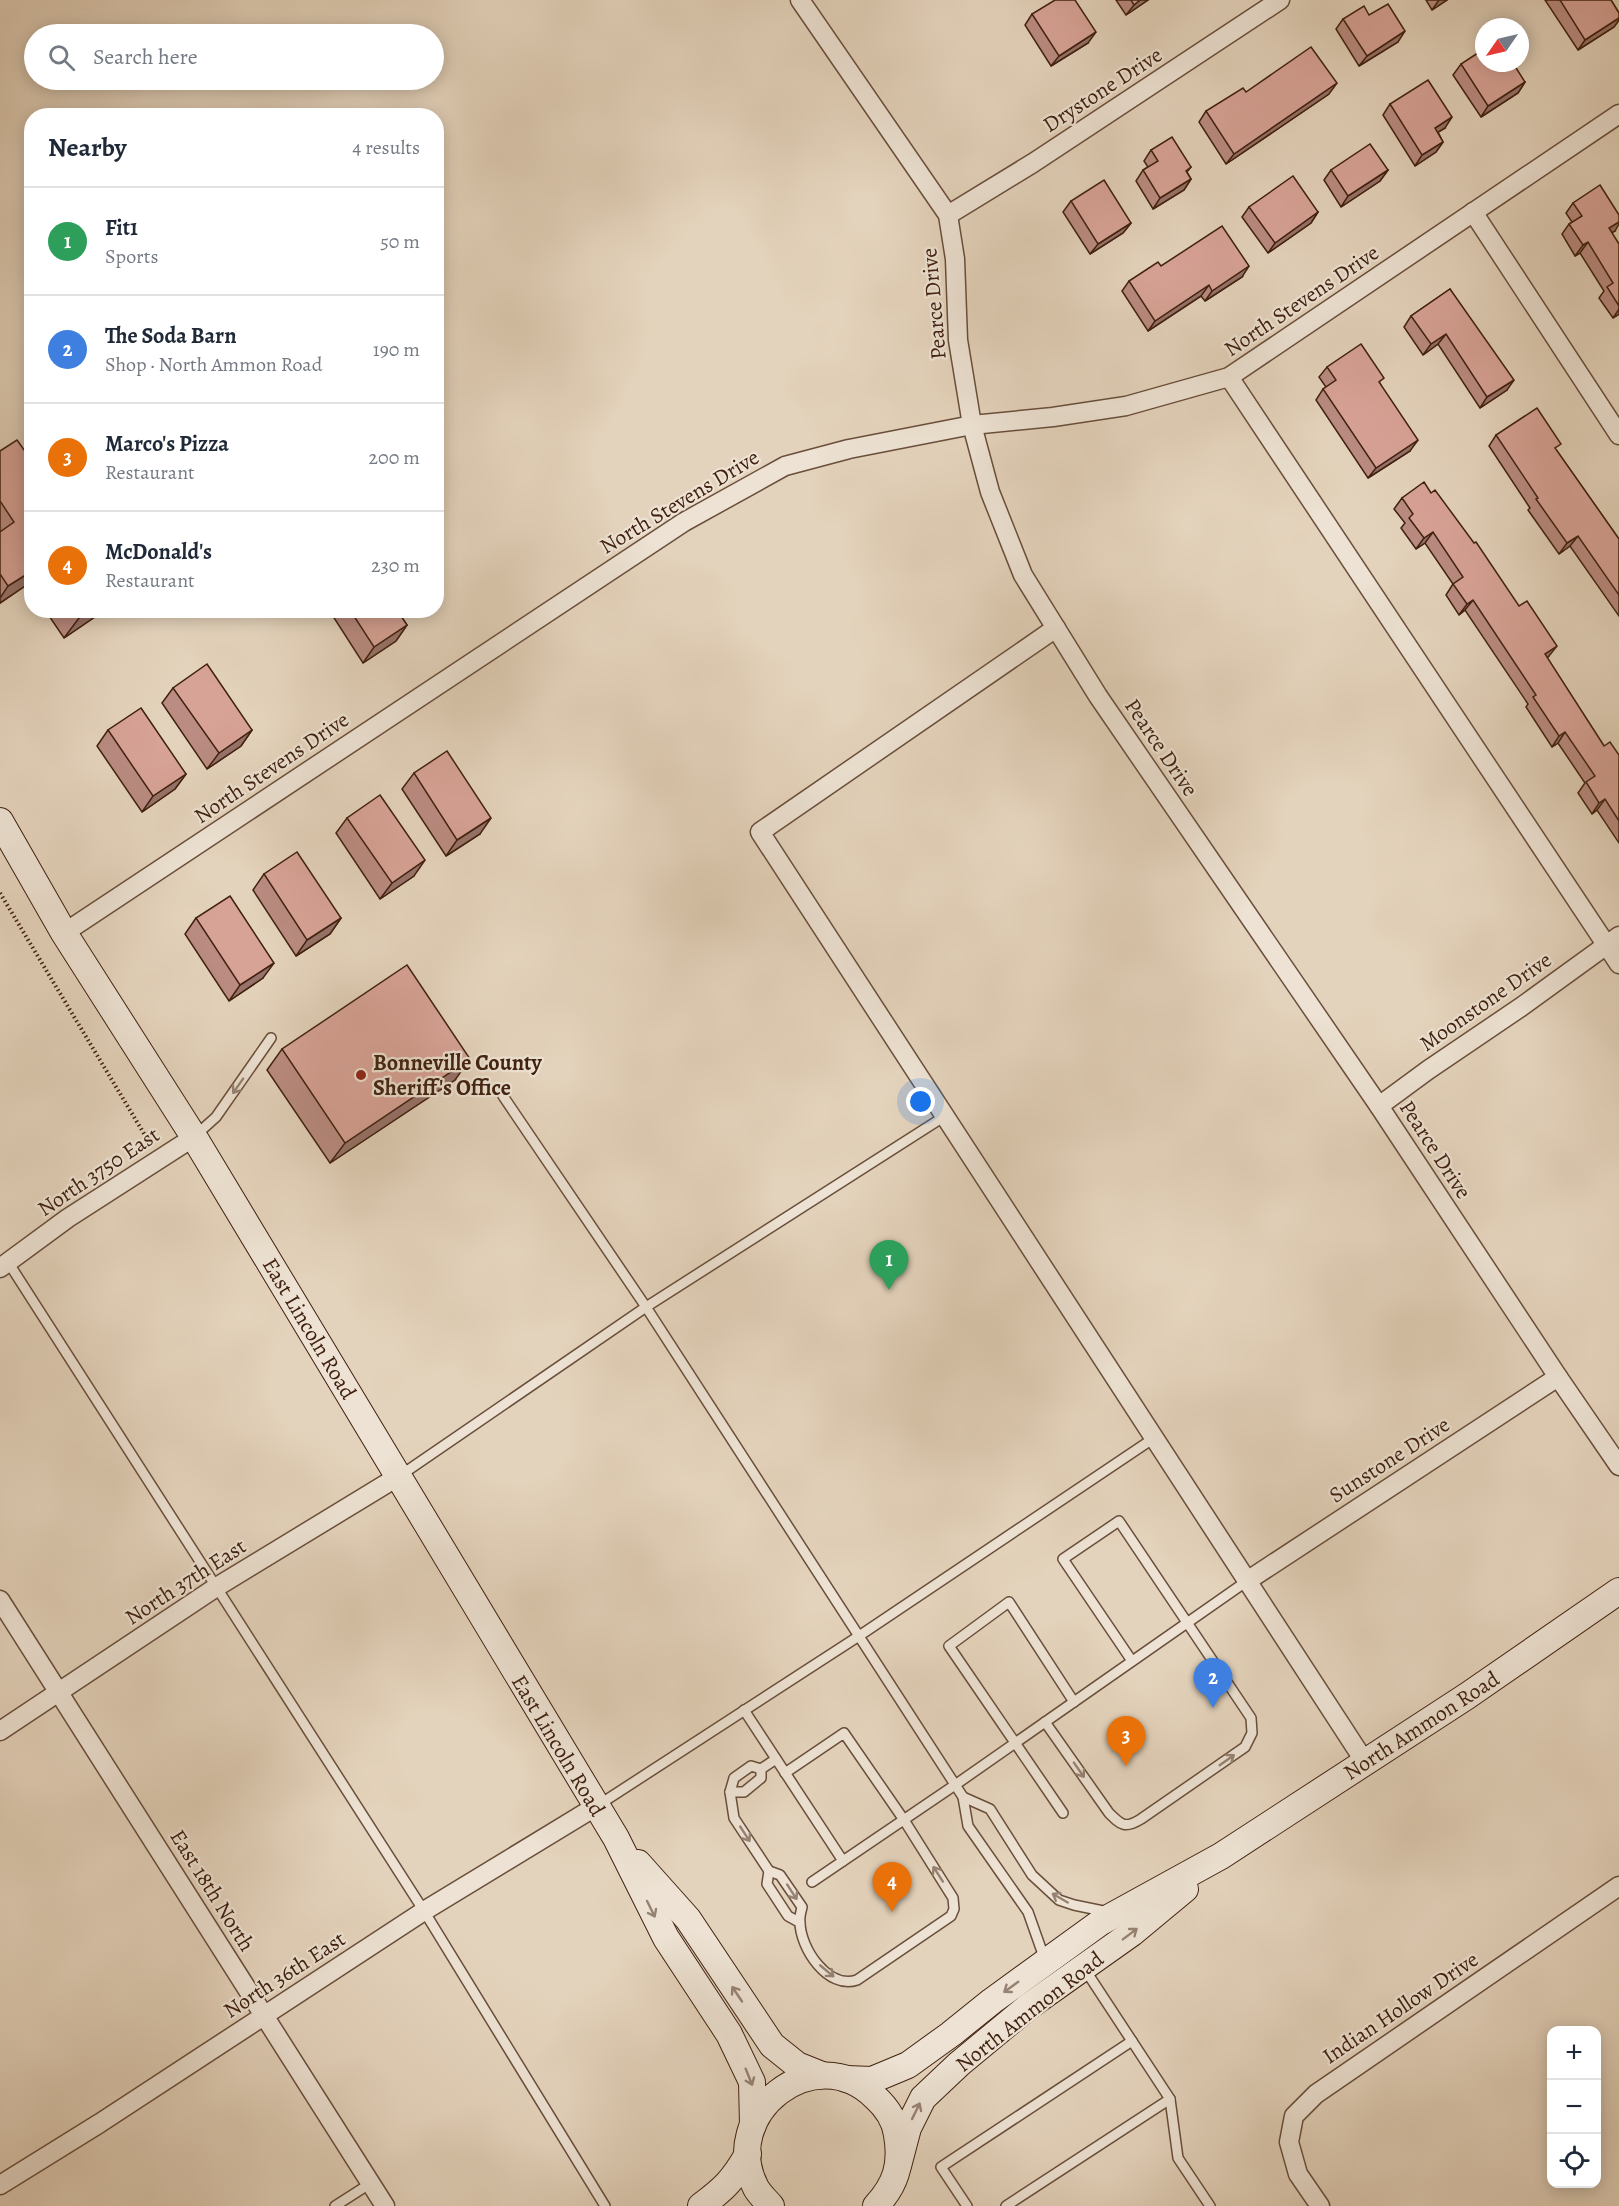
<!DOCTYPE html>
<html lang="en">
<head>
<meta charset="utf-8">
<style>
	:root { --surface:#fff; --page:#f2f2f3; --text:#1f2937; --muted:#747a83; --line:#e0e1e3; --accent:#0b8043 }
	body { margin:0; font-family:Alegreya,serif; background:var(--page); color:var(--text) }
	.controls { position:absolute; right:18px; bottom:18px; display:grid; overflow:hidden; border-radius:12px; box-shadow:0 3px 15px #0003 }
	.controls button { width:54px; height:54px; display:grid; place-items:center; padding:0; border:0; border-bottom:2px solid var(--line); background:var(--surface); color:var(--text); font:30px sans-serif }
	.compass { position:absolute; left:1475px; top:18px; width:54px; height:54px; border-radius:50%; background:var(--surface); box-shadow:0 3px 15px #0003; rotate:236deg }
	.you { position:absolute; left:921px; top:1102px; width:21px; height:21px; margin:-15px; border:4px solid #fff; border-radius:50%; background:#1a73e8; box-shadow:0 0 0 9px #1a73e833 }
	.badge { display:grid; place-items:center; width:39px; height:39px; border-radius:50%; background:var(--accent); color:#fff; font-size:20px; font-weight:700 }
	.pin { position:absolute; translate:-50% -50px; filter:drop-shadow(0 2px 3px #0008) }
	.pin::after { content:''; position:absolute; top:32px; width:21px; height:18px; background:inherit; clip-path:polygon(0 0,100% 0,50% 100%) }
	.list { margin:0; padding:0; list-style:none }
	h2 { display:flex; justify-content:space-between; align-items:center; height:78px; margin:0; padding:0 24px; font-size:26px }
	h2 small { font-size:20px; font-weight:400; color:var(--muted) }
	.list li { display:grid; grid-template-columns:39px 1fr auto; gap:18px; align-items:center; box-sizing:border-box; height:108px; padding:0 24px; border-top:2px solid var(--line) }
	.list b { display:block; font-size:22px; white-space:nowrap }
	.list p { margin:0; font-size:20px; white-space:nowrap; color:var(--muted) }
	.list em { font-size:20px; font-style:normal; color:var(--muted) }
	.icon { flex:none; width:33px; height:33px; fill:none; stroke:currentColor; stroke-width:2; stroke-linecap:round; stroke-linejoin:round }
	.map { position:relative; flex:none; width:1619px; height:2206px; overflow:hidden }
	.search { position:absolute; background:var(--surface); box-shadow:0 3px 15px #0003; left:24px; top:24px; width:420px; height:66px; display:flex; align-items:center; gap:15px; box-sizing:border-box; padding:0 21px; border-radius:33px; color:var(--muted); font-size:22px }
	.panel { position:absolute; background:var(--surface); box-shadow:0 3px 15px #0003; left:24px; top:108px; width:420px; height:510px; border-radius:24px }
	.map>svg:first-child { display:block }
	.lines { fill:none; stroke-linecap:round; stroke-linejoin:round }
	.lane-casing { stroke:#694e3b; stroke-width:12 }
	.street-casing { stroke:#694e3b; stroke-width:21 }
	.secondary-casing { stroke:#402110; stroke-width:28 }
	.path { stroke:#402110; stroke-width:4; stroke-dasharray:1.5 3; stroke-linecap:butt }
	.lane { stroke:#ede2d3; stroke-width:9 }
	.street { stroke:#ede2d3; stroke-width:18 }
	.secondary { stroke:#ede2d3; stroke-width:26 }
	.wall { fill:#ba8c82; stroke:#402110; stroke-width:1.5 }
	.shaded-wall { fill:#97726a; stroke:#402110; stroke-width:1.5 }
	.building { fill:#d8a397; stroke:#402110; stroke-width:1.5 }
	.oneway { stroke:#968272 }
	.poi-dot { fill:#8f2418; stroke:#ede2d3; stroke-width:2 }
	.labels { text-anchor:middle; stroke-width:4.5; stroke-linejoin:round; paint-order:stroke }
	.street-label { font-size:22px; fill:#402110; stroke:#ede2d3 }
	.poi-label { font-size:22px; font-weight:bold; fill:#402110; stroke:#ede2d3; text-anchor:start }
</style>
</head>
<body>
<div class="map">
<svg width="1619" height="2206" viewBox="0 0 1619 2206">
	<rect width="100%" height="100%" fill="#e4d3bc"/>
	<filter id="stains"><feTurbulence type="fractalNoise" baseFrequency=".00333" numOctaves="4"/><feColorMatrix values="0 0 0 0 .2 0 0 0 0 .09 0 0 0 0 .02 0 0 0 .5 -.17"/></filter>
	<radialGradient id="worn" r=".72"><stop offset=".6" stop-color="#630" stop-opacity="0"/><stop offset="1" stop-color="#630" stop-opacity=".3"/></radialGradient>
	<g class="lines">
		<!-- lane casing -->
		<g class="lane-casing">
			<g id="lane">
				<polyline points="945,1116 646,1307 963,1797 968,1826 1028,1912 1045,1960"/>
				<polyline points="196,1135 216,1117 271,1038"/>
				<polyline points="8,1262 424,1911 605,2206"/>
				<polyline points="401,1475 646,1307 503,1096"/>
				<polyline points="744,1710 843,1861"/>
				<path d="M1045 1722 1109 1813C1121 1825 1125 1829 1141 1819L1245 1747 1252 1733 1251 1718 1119 1521 1063 1559 1132 1661"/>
				<path d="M776 1759 761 1769 751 1766 734 1778 730 1792 734 1818 769 1871 780 1875 802 1907C801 1912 799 1917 800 1922 800 1948 828 1990 857 1980L951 1916 954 1909 953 1898 904 1820 844 1733 785 1773"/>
				<polyline points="730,1792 744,1792 761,1778 761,1769"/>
				<polyline points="963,1797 990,1809 1032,1875 1059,1900 1074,1905 1108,1912"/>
				<polyline points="597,1806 859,1636 1154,1438"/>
				<polyline points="1063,1813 949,1646 1009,1602 1074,1702"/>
				<polyline points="769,1871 767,1884 788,1916 799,1922"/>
				<polyline points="812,1882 955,1785 1247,1581"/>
				<polyline points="1084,1968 1170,2099 1178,2158 1210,2206"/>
				<polyline points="335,2206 371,2183"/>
				<polyline points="967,2206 941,2167 1132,2041"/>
				<polyline points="1006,2206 1170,2099"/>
			</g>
		</g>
		<!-- street casing -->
		<g class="street-casing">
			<g id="street">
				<polyline points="800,0 948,215 955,259 958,340 972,425 990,492 1023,575 1098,696 1379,1106 1558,1377 1619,1466"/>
				<polyline points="1473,212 1619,435"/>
				<polyline points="948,215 1033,163 1280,0"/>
				<polyline points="1229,377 1619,964"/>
				<polyline points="1056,628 760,832 1365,1762"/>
				<polyline points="64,933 684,522 785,466 849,449 972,425 1053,417 1126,406 1229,377 1619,114"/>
				<polyline points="1379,1106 1428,1070 1521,1007 1619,936"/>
				<polyline points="0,1268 68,1218 194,1137"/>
				<polyline points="1247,1581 1558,1377"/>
				<polyline points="0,1600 385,2206"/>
				<polyline points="0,1731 215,1588 399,1476"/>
				<polyline points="0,2185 100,2123 424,1911 595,1807"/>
				<polyline points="1320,2206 1298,2174 1289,2142 1294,2116 1316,2094 1619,1886"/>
			</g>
		</g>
		<!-- secondary casing -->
		<g class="secondary-casing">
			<g id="secondary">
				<polyline points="0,821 64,933 194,1137 616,1838 666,1938 729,2034 752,2082 753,2125"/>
				<polyline points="638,1863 688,1919 772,2045 797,2065 822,2075"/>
				<polyline points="846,2079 872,2080 908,2065 951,2034 992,2001 1101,1922 1221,1856 1467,1696 1619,1591"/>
				<polyline points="898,2166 908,2128 923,2098 959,2064 1029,2006 1132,1933 1185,1889"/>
				<path d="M701 2206C725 2188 733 2180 748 2154"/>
				<path d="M771 2206C766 2200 760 2195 756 2188 717 2114 815 2037 875 2097 886 2107 895 2120 897 2135 902 2165 896 2184 876 2206"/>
			</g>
		</g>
		<!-- path -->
		<polyline class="path" points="0,893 149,1142"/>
		<!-- lane -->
		<use href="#lane" class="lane"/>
		<!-- street -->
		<use href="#street" class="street"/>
		<!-- secondary -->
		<use href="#secondary" class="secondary"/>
	</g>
	<!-- wall -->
	<g class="wall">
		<polygon points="1116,0 1148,0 1126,15"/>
		<polygon points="1426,0 1447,0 1432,10"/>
		<polygon points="1545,0 1611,0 1619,13 1619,20 1614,27 1578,50"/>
		<polygon points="1032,14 1088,43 1051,66 1025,25"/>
		<polygon points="1369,15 1398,42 1359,66 1336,29 1343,19"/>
		<polygon points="1461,64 1525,82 1518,93 1481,117 1453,75"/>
		<polygon points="1329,94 1226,164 1199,122 1206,111"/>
		<polygon points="1390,104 1445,128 1438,132 1443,142 1436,152 1415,166 1383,115"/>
		<polygon points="1151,150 1191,167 1187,172 1191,179 1184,190 1153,209 1136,181 1143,170 1148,167 1144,161"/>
		<polygon points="1331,170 1388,170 1380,181 1341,207 1324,180"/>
		<polygon points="1071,201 1131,223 1123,233 1090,254 1063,212"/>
		<polygon points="1573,203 1615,231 1611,233 1619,244 1619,314 1613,318 1599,298 1604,291 1580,253 1575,256 1562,234 1569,224 1572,222 1566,213"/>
		<polygon points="1249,207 1318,212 1311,223 1268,253 1242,217"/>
		<polygon points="1161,266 1242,277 1205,301 1201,296 1148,331 1122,291 1129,281"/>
		<polygon points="1450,289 1507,390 1480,408 1438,344 1423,355 1404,327 1411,316"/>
		<polygon points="1327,367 1380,383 1410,451 1368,478 1316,400 1323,389 1326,387 1319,377"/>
		<polygon points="1496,435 1557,451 1619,539 1619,616 1570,546 1559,554 1528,510 1530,508 1489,446"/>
		<polygon points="0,451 32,461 32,590 28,584 0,603"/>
		<polygon points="1402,498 1549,656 1547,658 1604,746 1619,755 1619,843 1597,810 1592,814 1578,793 1585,783 1558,743 1552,747 1526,707 1528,704 1465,610 1459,615 1446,595 1453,584 1425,543 1416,549 1401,528 1405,523 1394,509"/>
		<polygon points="45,610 105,610 64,638"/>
		<polygon points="329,610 397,610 407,625 396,641 363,663"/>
		<polygon points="173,688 252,730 241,746 207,769 162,703"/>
		<polygon points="108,730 186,774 175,789 142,812 97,746"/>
		<polygon points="414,773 480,834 446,856 402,789"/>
		<polygon points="347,818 414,876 380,899 336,833"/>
		<polygon points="264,874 341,918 330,934 296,956 253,890"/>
		<polygon points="196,918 263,978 229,1001 185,934"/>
		<polygon points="282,1049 455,1080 330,1163 267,1070"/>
	</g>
	<!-- shaded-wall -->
	<g class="shaded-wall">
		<polygon points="1140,0 1148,0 1126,15 1134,5"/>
		<polygon points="1439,0 1447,0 1432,10"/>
		<polygon points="1619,18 1619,20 1614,27 1578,50 1585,40"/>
		<polygon points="1405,31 1398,42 1359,66 1367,56"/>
		<polygon points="1096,32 1088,43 1051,66 1059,56"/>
		<polygon points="1525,82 1518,93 1481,117 1488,106"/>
		<polygon points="1337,83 1329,94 1226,164 1234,154"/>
		<polygon points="1452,117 1445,128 1427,139 1435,128"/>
		<polygon points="1443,142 1436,152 1415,166 1422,155"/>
		<polygon points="1388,170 1380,181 1341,207 1348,196"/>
		<polygon points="1191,179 1184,190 1153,209 1160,198"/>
		<polygon points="1318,212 1311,223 1268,253 1275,243"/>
		<polygon points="1619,222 1619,224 1615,231 1601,239 1609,228"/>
		<polygon points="1131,223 1123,233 1090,254 1098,244"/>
		<polygon points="1588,242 1580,253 1575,256 1583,245"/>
		<polygon points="1249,266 1242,277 1205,301 1212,291"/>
		<polygon points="1209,285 1201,296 1148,331 1155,321"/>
		<polygon points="1619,309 1619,314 1613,318"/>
		<polygon points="1446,334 1438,344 1423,355 1431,344"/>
		<polygon points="1514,380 1507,390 1480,408 1487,397"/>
		<polygon points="1418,440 1410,451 1368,478 1376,468"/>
		<polygon points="1433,532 1425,543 1416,549 1424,538"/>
		<polygon points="1578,536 1570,546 1559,554 1567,543"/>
		<polygon points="32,571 32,579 28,584 0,603 0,598 8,586"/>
		<polygon points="1473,600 1465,610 1459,615 1467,604"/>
		<polygon points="89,610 105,610 64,638 79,618"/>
		<polygon points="407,625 396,641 363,663 374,647"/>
		<polygon points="1557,646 1549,656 1537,664 1545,654"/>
		<polygon points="252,730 241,746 207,769 219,753"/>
		<polygon points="1565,732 1558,743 1552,747 1559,736"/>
		<polygon points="186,774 175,789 142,812 153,796"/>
		<polygon points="1605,799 1597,810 1592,814 1599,803"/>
		<polygon points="491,818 480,834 446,856 457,840"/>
		<polygon points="425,860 414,876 380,899 392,883"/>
		<polygon points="341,918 330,934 296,956 307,940"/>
		<polygon points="274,963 263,978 229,1001 240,985"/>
		<polygon points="470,1059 455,1080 330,1163 345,1143"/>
	</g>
	<!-- building -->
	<g class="building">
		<polygon points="1055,0 1075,0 1096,32 1059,56 1032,14"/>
		<polygon points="1131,0 1140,0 1134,5"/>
		<polygon points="1560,0 1611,0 1619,13 1619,18 1585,40"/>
		<polygon points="1388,4 1405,31 1367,56 1343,19 1364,6 1369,15"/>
		<polygon points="1311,47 1337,83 1234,154 1206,111 1243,88 1246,92"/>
		<polygon points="1484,49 1484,63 1513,63 1525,82 1488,106 1461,64"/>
		<polygon points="1428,80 1452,117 1435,128 1443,142 1422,155 1390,104"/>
		<polygon points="1172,137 1191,167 1186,171 1191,179 1160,198 1143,170 1158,161 1151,150"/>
		<polygon points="1370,144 1388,170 1348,196 1331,170"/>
		<polygon points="1293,176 1318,212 1275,243 1249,207"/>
		<polygon points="1104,180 1131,223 1098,244 1071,201"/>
		<polygon points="1600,185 1619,215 1619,222 1609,228 1619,244 1619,306 1607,287 1613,283 1588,242 1583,245 1569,224 1582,216 1573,203"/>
		<polygon points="1222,226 1249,266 1212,291 1209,285 1155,321 1129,281 1158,262 1161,266"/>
		<polygon points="1450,289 1514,380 1487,397 1446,334 1431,344 1411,316"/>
		<polygon points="1361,344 1384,378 1379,382 1418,440 1376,468 1323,389 1336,380 1327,367"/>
		<polygon points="1537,408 1561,444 1555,448 1619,539 1619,595 1578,536 1567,543 1536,499 1538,498 1496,435"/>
		<polygon points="17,440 32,461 32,571 8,586 0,574 0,532 14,522 0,501 0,451"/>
		<polygon points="1424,482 1431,493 1435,490 1474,543 1476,542 1519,606 1527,601 1557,646 1545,654 1604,746 1610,742 1619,755 1619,821 1605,799 1599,803 1586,782 1595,776 1565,732 1559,736 1533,697 1536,695 1473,600 1467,604 1453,584 1463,577 1433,532 1424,538 1409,518 1413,514 1402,498"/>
		<polygon points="74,610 89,610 79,618"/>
		<polygon points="350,610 397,610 407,625 374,647"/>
		<polygon points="207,664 252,730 219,753 173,688"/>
		<polygon points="141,708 186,774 153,796 108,730"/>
		<polygon points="447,751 491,818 457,840 414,773"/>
		<polygon points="380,795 425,860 392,883 347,818"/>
		<polygon points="297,852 341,918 307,940 264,874"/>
		<polygon points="230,896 274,963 240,985 196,918"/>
		<polygon points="407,965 470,1059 345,1143 282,1049"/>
	</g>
	<!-- one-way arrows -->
	<defs><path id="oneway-shaft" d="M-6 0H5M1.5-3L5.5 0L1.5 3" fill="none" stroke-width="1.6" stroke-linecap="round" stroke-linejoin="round" transform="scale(1.5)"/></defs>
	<g class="oneway">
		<use href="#oneway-shaft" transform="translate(238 1086) rotate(125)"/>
		<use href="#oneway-shaft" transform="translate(1227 1760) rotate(-35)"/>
		<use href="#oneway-shaft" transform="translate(1079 1770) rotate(55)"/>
		<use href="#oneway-shaft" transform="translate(745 1834) rotate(57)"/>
		<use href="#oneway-shaft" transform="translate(938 1874) rotate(-123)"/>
		<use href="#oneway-shaft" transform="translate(792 1892) rotate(57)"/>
		<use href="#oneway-shaft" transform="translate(1060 1898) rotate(-150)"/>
		<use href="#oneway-shaft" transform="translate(651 1909) rotate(64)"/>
		<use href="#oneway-shaft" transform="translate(1130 1934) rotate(-37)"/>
		<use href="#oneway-shaft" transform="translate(827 1971) rotate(40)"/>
		<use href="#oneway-shaft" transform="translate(1011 1987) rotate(144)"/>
		<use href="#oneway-shaft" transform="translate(737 1994) rotate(-124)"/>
		<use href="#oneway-shaft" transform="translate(749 2077) rotate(68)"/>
		<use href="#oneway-shaft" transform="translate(916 2111) rotate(-64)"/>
	</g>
	<!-- markers -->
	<circle class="poi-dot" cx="361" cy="1075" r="6"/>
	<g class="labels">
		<!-- street labels -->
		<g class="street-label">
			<text transform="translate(1102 89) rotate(-33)" y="8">Drystone Drive</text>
			<text transform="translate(1301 300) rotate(-34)" y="8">North Stevens Drive</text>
			<text transform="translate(933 304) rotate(-95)" y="8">Pearce Drive</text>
			<text transform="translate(679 501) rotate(-31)" y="8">North Stevens Drive</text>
			<text transform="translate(1162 747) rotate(56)" y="8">Pearce Drive</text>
			<text transform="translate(271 767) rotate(-34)" y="8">North Stevens Drive</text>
			<text transform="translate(1485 1001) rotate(-35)" y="8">Moonstone Drive</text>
			<text transform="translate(1436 1149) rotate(57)" y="8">Pearce Drive</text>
			<text transform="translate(98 1171) rotate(-34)" y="8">North 3750 East</text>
			<text transform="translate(310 1328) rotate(59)" y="8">East Lincoln Road</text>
			<text transform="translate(1389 1459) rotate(-33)" y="8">Sunstone Drive</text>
			<text transform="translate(185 1581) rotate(-33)" y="8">North 37th East</text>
			<text transform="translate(1421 1725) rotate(-33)" y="8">North Ammon Road</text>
			<text transform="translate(559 1745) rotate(59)" y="8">East Lincoln Road</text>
			<text transform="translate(213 1890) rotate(58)" y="8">East 18th North</text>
			<text transform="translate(284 1974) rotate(-33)" y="8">North 36th East</text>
			<text transform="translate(1400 2007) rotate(-34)" y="8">Indian Hollow Drive</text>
			<text transform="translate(1029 2011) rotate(-38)" y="8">North Ammon Road</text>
		</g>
		<!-- poi labels -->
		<g class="poi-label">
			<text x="373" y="1070">Bonneville County<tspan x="373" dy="25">Sheriff's Office</tspan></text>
		</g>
	</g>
	<rect width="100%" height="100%" filter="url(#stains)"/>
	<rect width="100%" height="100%" fill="url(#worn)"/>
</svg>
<div class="controls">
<button>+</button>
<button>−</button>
<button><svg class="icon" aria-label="locate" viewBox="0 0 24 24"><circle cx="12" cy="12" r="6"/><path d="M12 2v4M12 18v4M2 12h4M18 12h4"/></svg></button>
</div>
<svg class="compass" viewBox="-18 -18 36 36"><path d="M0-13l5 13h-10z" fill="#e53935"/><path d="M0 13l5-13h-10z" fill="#747a83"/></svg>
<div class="you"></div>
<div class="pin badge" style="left:889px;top:1290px;background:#2e9e5b">1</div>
<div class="pin badge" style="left:1213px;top:1708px;background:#3f7fe0">2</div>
<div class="pin badge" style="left:1126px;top:1766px;background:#e8710a">3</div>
<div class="pin badge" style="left:892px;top:1912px;background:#e8710a">4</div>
<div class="search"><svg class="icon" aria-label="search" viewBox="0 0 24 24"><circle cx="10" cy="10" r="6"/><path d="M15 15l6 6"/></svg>Search here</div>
<section class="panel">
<h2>Nearby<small>4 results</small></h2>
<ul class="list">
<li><span class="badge" style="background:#2e9e5b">1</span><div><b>Fit1</b><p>Sports</p></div><em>50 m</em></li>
<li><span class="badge" style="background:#3f7fe0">2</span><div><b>The Soda Barn</b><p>Shop · North Ammon Road</p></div><em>190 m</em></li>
<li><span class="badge" style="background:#e8710a">3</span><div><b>Marco's Pizza</b><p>Restaurant</p></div><em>200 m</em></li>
<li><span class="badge" style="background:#e8710a">4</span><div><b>McDonald's</b><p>Restaurant</p></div><em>230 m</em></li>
</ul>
</section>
</div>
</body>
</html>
